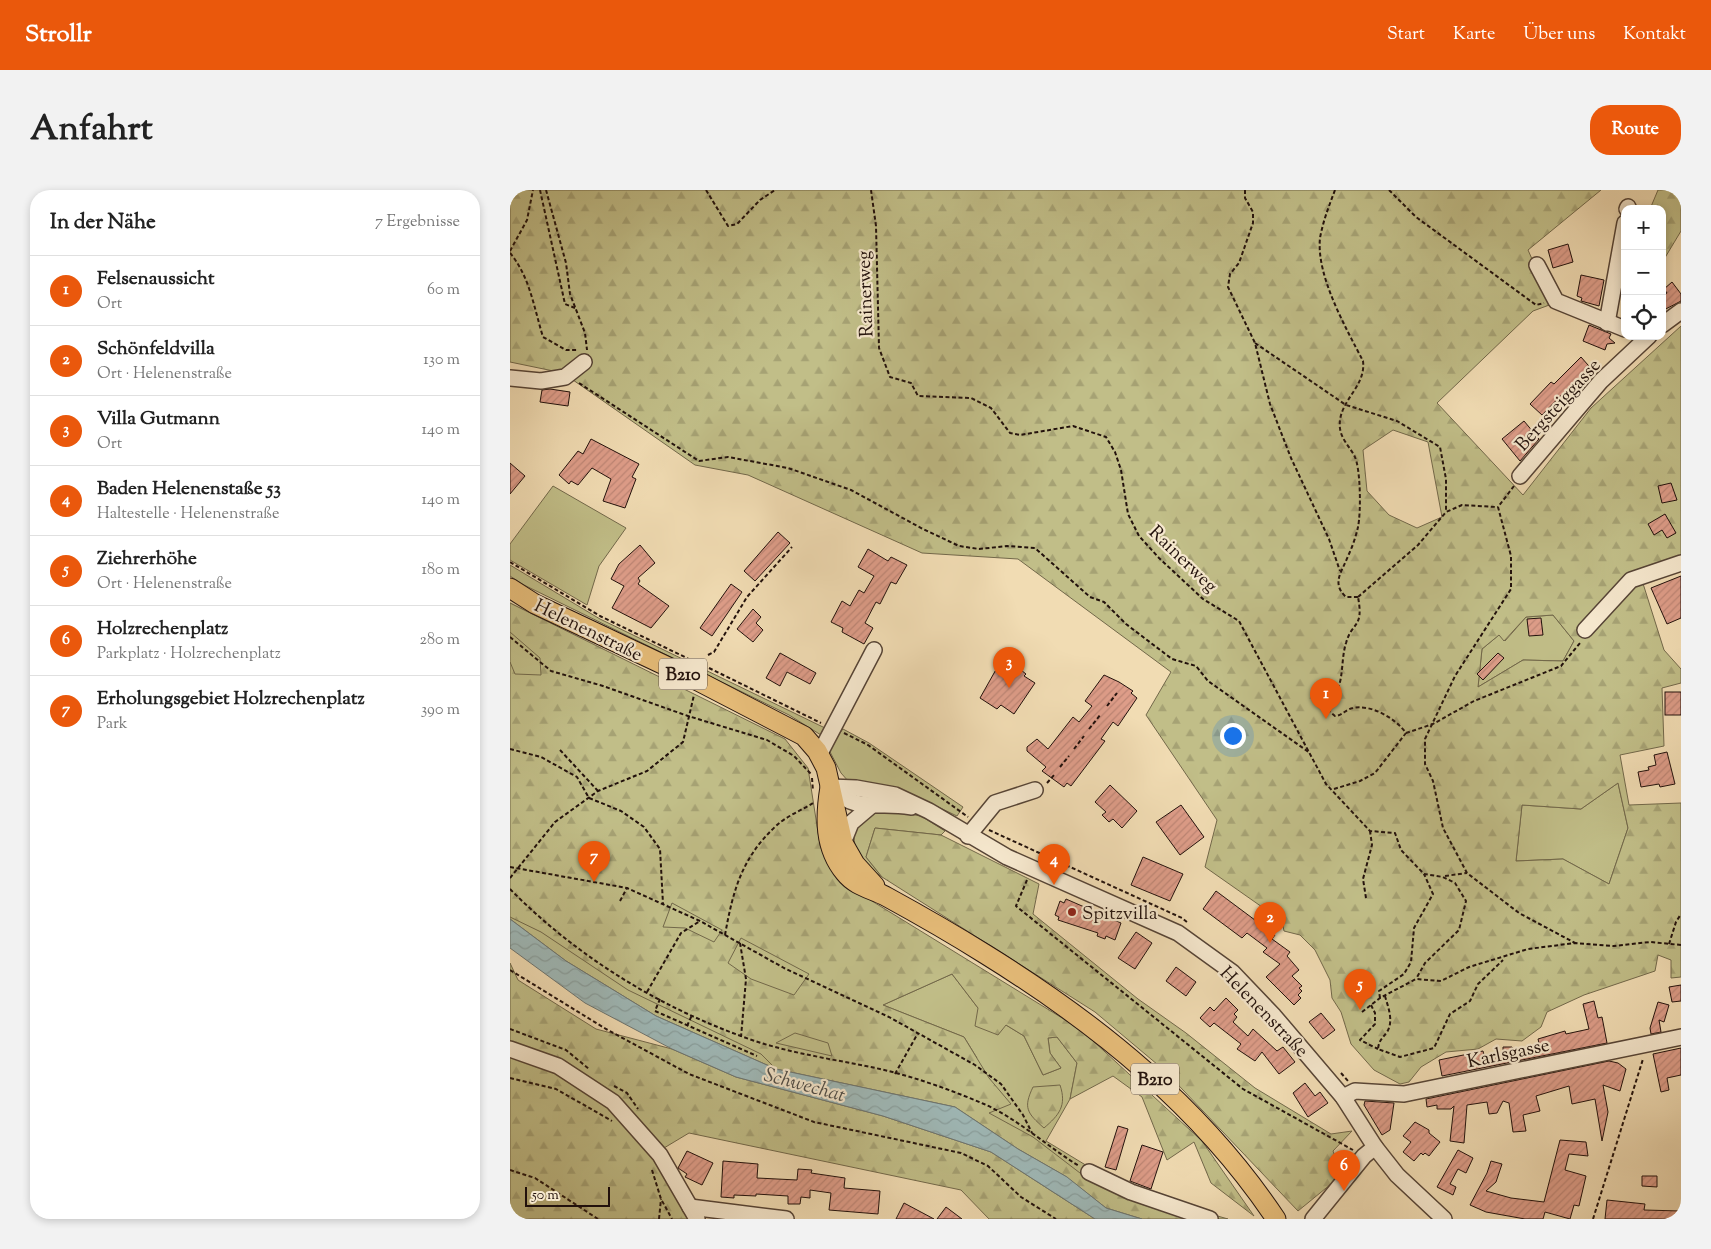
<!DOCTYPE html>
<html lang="de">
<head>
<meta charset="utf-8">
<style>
	:root { --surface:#fff; --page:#f2f2f2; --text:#222; --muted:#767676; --line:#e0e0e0; --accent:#ea580c }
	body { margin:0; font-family:"Sorts Mill Goudy",serif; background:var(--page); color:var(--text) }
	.controls { position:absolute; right:15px; top:15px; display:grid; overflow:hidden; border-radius:10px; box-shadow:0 2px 8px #0003 }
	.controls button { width:45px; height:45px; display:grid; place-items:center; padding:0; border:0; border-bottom:1px solid var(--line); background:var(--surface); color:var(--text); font:25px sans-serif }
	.scale { position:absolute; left:15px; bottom:12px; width:85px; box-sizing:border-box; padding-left:5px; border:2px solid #22110c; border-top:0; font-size:14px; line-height:18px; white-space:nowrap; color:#22110c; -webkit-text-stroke:4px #f6e8ce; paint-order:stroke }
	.you { position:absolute; left:722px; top:545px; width:18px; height:18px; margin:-12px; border:4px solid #fff; border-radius:50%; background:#1a73e8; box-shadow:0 0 0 8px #1a73e833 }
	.badge { display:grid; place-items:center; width:32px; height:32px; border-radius:50%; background:var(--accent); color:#fff; font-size:16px; font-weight:700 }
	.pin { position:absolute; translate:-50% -41px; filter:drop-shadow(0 1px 2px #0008) }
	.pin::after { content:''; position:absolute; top:26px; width:18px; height:15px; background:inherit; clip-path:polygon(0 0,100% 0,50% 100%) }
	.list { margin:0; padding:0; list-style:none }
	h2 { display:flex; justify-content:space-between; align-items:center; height:65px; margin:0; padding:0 20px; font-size:21px }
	h2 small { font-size:16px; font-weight:400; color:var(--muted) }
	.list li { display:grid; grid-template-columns:32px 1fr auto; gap:15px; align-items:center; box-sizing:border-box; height:70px; padding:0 20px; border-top:1px solid var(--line) }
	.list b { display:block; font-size:19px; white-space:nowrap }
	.list p { margin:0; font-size:16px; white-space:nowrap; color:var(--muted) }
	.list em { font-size:16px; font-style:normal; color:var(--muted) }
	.icon { flex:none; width:28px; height:28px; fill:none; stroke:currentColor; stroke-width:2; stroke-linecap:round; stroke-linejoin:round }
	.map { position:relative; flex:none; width:1171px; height:1029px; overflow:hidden; border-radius:20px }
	header { display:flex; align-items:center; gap:30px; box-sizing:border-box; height:70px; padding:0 25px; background:var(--accent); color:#fff }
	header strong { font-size:24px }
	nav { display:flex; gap:28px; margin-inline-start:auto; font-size:18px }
	.intro { display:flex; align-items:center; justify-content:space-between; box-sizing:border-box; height:120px; padding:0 30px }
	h1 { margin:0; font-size:35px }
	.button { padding:12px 22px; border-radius:20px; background:var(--accent); color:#fff; font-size:18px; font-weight:700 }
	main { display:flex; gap:30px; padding:0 30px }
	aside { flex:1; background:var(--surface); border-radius:20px; box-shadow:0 2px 8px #0003 }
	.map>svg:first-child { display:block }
	.green { fill:#c1be88; stroke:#72684a }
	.forest { fill:url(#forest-firs); stroke:#72684a; fill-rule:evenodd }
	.water { fill:url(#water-waves); stroke:#6d7673 }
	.building { fill:url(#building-hatch); stroke:#22110c }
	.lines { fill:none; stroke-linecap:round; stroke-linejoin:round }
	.minor-casing { stroke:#564436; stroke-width:18 }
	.major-casing { stroke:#22110c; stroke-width:21 }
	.path { stroke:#22110c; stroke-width:2; stroke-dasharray:4 2.5; stroke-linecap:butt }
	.minor { stroke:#f6e8ce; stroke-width:15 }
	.major { stroke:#e8be7a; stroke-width:19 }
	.poi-dot { fill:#8f2418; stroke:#f6e8ce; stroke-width:2 }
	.labels { text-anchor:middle; stroke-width:4.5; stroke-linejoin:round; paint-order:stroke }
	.shield { fill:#f6e8ce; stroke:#625246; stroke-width:1 }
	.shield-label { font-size:18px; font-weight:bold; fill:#22110c }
	.street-label { font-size:19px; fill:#22110c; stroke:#f6e8ce }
	.poi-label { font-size:19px; fill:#22110c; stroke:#f6e8ce; text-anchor:start }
	.water-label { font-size:20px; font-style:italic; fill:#4e4c48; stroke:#f6e8ce }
</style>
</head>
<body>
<header>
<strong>Strollr</strong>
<nav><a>Start</a><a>Karte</a><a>Über uns</a><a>Kontakt</a></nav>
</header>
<div class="intro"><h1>Anfahrt</h1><a class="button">Route</a></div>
<main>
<aside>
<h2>In der Nähe<small>7 Ergebnisse</small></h2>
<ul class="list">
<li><span class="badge">1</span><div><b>Felsenaussicht</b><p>Ort</p></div><em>60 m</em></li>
<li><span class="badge">2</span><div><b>Schönfeldvilla</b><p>Ort · Helenenstraße</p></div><em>130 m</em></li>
<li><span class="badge">3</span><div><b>Villa Gutmann</b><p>Ort</p></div><em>140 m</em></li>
<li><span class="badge">4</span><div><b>Baden Helenenstaße 53</b><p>Haltestelle · Helenenstraße</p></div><em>140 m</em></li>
<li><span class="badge">5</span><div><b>Ziehrerhöhe</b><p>Ort · Helenenstraße</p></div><em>180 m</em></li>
<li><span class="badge">6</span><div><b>Holzrechenplatz</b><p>Parkplatz · Holzrechenplatz</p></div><em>280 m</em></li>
<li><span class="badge">7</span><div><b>Erholungsgebiet Holzrechenplatz</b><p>Park</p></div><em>390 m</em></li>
</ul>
</aside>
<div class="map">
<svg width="1171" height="1029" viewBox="0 0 1171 1029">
	<defs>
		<pattern id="forest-firs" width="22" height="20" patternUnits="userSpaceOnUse" patternTransform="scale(1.25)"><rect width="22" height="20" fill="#c1be88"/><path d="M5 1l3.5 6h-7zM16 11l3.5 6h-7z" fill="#a6a274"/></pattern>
		<pattern id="water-waves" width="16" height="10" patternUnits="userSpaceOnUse" patternTransform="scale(1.25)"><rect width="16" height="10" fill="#9fb9b8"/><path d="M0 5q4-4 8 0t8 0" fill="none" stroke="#899e9d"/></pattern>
		<pattern id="building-hatch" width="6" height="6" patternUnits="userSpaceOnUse" patternTransform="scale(1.25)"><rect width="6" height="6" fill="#de9d89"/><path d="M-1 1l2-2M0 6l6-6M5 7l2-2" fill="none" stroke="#be8675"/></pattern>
	</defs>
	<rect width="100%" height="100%" fill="#f1dcb3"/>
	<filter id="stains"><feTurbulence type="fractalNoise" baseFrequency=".004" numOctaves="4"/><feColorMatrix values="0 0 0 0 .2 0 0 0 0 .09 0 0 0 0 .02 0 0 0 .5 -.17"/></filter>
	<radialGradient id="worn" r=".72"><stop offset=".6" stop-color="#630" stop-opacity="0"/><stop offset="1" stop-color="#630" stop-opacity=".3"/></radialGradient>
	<!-- green -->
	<g class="green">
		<polygon points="43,296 116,338 89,376 77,415 0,370 0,354"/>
		<polygon points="0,375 90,429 315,538 311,545 279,525 14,395 0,386"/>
		<polygon points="0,413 45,436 348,805 467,868 454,847 373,815 442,784 468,818 514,846 533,885 551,878 540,863 538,848 547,847 567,873 560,909 536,951 602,991 641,1007 718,1029 632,1029 508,959 445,917 266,879 146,826 56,771 0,729"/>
		<polygon points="1043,425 1064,451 1053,471 1013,470 968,497 972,459 989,445 995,451 1016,427"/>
		<polygon points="333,539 359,553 453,617 447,626 405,606 373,597 339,592 331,583 318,558"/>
		<polygon points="1108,593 1118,638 1099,694 1053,669 1006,671 1012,615 1071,619"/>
		<path d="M375 620 411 626 435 641 431 645 365 638 356 667 372 687C352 673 344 668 344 642L362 623Z"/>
	</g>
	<!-- forest -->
	<g class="forest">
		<path d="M0 0H1091L1018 60 1042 114 1023 121 927 213 1013 305 1081 218 1171 136V368L1130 384 1154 460 1171 479V493L1152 498 1154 556 1110 565 1119 615 1171 613V787L1161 788V770L1148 765 1145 781 1074 805 1037 822 1031 837 1012 851 986 849 968 859 936 862 911 877 899 892 890 894 864 880 841 854 831 822 822 808 820 790 805 760 790 745 774 741 772 731 695 677 707 630 636 525 661 482 508 369 412 363 238 285 185 275 53 183 0 172ZM883 240 918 252 932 327 907 338 879 325 857 301 853 260ZM1043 425 1064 451 1053 471 1013 470 968 497 972 459 989 445 994 451 1016 427ZM1108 593 1118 638 1099 694 1053 669 1006 671 1012 615 1071 619Z"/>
		<polygon points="1148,0 1171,0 1171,41 1153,71 1152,19 1140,19"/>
		<path d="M0 413 275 549 298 578 310 655 331 692 570 839 692 951 744 1026 701 993 684 952 657 970 632 907 603 886 560 909 567 873 547 847 538 848 540 863 551 878 533 885 514 846 496 835 488 845 465 836 468 818 442 784 373 815 454 847 479 888 501 914 479 923 523 947 570 983 628 1011 684 1029H632L596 1018 555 986 508 959 445 917 266 879 251 864 118 800 31 742 0 727V472L5 484 31 485 30 468 0 442ZM162 713 212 740 204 752 175 738 153 737ZM231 748 299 784 284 805 241 789 218 773ZM285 843 318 853 322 866 266 853Z"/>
		<polygon points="365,638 431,645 529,694 523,724 628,809 676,843 745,898 821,944 842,941 823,961 832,985 788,1021 654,880 585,822 372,687 356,667"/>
		<polygon points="0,773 8,790 86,839 162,859 226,887 373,926 481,962 585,1029 479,1029 451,1000 179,943 144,964 184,1029 0,1029"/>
		<path d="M550 895C557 916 549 925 534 938 517 923 513 918 523 897Z"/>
	</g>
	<!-- water -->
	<polygon class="water" points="0,729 56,771 146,826 266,879 445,917 508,959 557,987 596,1018 632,1029 585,1029 481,962 373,926 226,887 162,859 75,813 0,758"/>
	<!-- building -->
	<g class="building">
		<polygon points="1058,54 1063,72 1043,78 1038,60"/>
		<polygon points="1071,85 1094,90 1089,116 1071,111 1072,108 1067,106"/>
		<polygon points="1162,92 1171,104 1171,111 1152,121 1152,106 1157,103 1154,99"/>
		<polygon points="1079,135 1101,144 1099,148 1105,153 1097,154 1095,160 1073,151"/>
		<polygon points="1071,167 1085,183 1067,201 1061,195 1032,225 1020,214 1041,192 1044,194"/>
		<polygon points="40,199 60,202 58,216 30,212 32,200"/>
		<polygon points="1014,231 1029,249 1010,271 992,249"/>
		<polygon points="81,249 129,274 122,287 126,289 115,318 93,311 101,289 82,278 68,295 61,291 59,294 49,285 68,261 73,264"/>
		<polygon points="0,273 15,286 0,304"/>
		<polygon points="1161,293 1167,310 1152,313 1148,296"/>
		<polygon points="1155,324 1166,343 1157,348 1152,340 1144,345 1138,334"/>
		<polygon points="268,342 280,353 245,391 234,381"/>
		<polygon points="130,355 145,373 128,388 130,391 128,394 159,416 141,438 102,418 114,396 101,389 109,374"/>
		<polygon points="358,359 378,371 381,367 397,375 386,394 381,392 370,414 366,412 355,433 363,438 354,454 332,442 333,438 321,432 332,411 340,416 349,400 354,403 364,386 348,377"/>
		<polygon points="1171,386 1171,428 1157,434 1141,398"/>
		<polygon points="221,394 232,402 202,446 190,438"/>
		<polygon points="243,419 251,427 246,433 253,440 243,452 227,439"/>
		<polygon points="1031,428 1033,445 1019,446 1017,429"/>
		<polygon points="270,463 306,483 300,494 277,482 270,496 256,488"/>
		<polygon points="988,463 994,468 973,490 967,484"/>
		<polygon points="496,474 504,480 506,476 516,484 514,486 525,493 504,524 491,515 487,519 470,508 488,476 493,478"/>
		<polygon points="594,485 609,492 623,501 621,503 627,508 608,536 603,532 591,549 595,551 561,596 557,593 554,597 532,581 536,577 517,561 517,557 527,549 538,559 563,527 569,532 582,516 575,511"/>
		<rect x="1155" y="502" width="16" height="23"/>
		<polygon points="1157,562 1165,594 1150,597 1149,594 1131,597 1128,582 1139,580 1138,577 1146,575 1144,565"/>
		<polygon points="600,595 627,621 612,638 603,629 599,632 592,625 596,622 585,612"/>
		<polygon points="671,615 694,647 670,665 646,632"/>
		<polygon points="633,667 673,684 660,711 621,695"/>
		<polygon points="706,701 765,745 762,749 780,762 777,766 789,780 782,786 792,796 789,798 792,801 788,805 791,808 784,815 756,787 770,774 753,762 757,758 737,743 732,748 693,719"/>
		<polygon points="556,709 611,733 605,750 596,746 595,749 587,746 588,743 548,730 549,727 545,725 550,711 554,713"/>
		<polygon points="626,742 642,753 625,779 608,768"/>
		<polygon points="666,777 686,792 676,806 656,791"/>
		<polygon points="1171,795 1171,811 1162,812 1159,797"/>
		<polygon points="716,808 728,820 724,824 727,827 723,832 738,846 743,839 767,861 773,857 785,872 769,884 752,862 745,871 727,859 731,854 704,833 700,837 690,828 700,817 704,821"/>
		<polygon points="1084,811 1088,828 1092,827 1097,853 932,886 929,870 973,861 975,869 993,866 993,857 1002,857 1004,863 1030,857 1028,849 1055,841 1056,844 1079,839 1073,814"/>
		<polygon points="1148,812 1159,815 1154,832 1149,830 1151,842 1141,844 1140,838"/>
		<polygon points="811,823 825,840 813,849 799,832"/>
		<polygon points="1171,858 1171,885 1157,888 1159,900 1151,902 1143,864"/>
		<polygon points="1099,871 1108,873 1116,879 1110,901 1093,895 1098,922 1092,951 1085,909 1062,914 1059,896 1026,906 1030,921 1013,925 1016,941 1003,942 999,913 993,911 987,923 979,924 977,912 957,915 954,953 940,951 944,916 941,919 927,919 927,915 917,917 916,909"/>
		<polygon points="795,893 805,906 810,902 818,913 798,927 783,903"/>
		<polygon points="855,911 884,913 880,940 872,945 854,915"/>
		<polygon points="905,932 919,940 919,943 930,952 919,966 915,963 913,965 911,963 904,971 893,962 901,952 893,946"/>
		<polygon points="608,936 618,939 606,980 595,977"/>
		<polygon points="1050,950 1076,952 1078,966 1059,964 1055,980 1076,986 1069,1016 1064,1015 1060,1029 1035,1022 1033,1029 1015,1029 976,1022 960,1015 977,983 981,971 992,974 986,992 976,1001 1001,1008 1034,1012"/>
		<polygon points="632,955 653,962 641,999 620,991"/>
		<polygon points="948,960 963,968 956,983 948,979 940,994 946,997 943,1005 927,997"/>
		<polygon points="177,961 203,973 192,995 175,987 177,984 168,978"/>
		<polygon points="213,971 248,974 247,988 287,990 288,979 302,980 301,983 335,988 334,998 370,1001 368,1024 319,1020 321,1003 300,1000 300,1008 291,1007 290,1014 278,1014 278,1006 246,1004 246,1006 224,1005 224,1008 211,1007"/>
		<polygon points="1132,986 1147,986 1147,997 1132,996"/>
		<polygon points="1097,1010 1135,1014 1134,1020 1171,1021 1171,1029 1095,1029"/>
		<polygon points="394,1013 424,1029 386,1029"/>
		<polygon points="436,1017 452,1029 427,1029"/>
	</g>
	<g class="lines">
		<!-- minor casing -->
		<g class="minor-casing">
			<g id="minor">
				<polyline points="1117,19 1118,17"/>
				<polyline points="1027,75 1046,111 1115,139"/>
				<polyline points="1097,133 1115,33"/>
				<polyline points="1152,135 1171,121"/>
				<polyline points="0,188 31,191 55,187 74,172"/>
				<polyline points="1010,286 1091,191 1139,146"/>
				<polyline points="1075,440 1121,390 1171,373"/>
				<polyline points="309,565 364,460"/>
				<polyline points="320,597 346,598 385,605 419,621 497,667 668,743 722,782 764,826 833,907 865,957 887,985 934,1029"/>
				<path d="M320 597C349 625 366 610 401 617"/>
				<polyline points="458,646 485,613 525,600"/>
				<polyline points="333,653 341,633 361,616"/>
				<polyline points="0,859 48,876 103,912 150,965 187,1029"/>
				<polyline points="833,907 845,901 894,904 1171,847"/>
				<polyline points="579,982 621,1002 700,1029"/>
				<polyline points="180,1017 276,1029"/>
				<polyline points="803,1029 854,966 865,957"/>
			</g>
		</g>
		<!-- major casing -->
		<g class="major-casing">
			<g id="major">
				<polyline points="0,398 25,414 188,491 294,546 307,561 316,578 333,653 345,674 365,696"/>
				<path d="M320 597C315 627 314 658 335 683 346 697 363 699 377 707 410 725 443 744 475 764 588 834 692 918 766 1029"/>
			</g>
		</g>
		<!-- path -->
		<g class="path">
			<polyline points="30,0 55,114 65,118"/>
			<polyline points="36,0 56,73 60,104 75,143 77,160"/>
			<polyline points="196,0 218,36 227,34 250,10 265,0"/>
			<polyline points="361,0 366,36 369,158 380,187 401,193 408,206 461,208 481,218 500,243 510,245 563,236 596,247 605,262 611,280 618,324 629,346 649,368 693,409 729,431 816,594 860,641 885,643 891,660 914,684 933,687 945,693 956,711 949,740 915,773 906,789"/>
			<polyline points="735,0 735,8 743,22 743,33 729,73 720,84 718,97 745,153 760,214 781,268 819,349 830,381"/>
			<path d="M825 0C819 16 813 31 810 48 806 86 836 138 853 171 856 195 833 208 830 230 828 246 837 253 844 265 851 277 851 323 848 337 846 346 842 358 838 366 832 382 821 393 836 407H848"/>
			<polyline points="879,0 906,27 1026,115 1034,113"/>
			<polyline points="0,61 17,30 23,0"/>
			<path d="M0 63C20 87 24 118 33 147L56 160H68"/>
			<polyline points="745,153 836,215 887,231 930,257 936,289 936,322"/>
			<polyline points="69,193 189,271 218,267 278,278 341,300 413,339 449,356 469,359 497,356 525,358 580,407 594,412 616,434 662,469 686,476 698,491 800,563"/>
			<polyline points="1004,296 988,317 1001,366 1001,399 945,486 915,549 915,574 923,591 933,638 957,683 1009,723 1065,753"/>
			<polyline points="0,372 90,426 183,471"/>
			<polyline points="848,407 908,355 936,322 952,315 987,317"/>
			<polyline points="0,447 41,481 93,496 178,526 257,550 284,566 301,584"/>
			<polyline points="198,465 204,462 237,407 282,357"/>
			<polyline points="199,478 311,533"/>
			<polyline points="597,516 607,503"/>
			<polyline points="579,539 591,524"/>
			<polyline points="334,543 358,555 458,627"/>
			<polyline points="896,543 923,534 964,511 1051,476 1070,453"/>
			<polyline points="0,559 31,567 67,587 79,608 111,621 134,637 150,659 153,714"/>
			<polyline points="564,559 574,546"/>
			<polyline points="50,560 88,601"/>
			<polyline points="550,577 559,566"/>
			<polyline points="302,588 303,601"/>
			<polyline points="537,593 545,584"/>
			<path d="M824 599 850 591 865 583 896 543C886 529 862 514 843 518 836 519 832 526 825 526L819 521C820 504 827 504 830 492 833 479 832 466 836 453 842 431 854 439 848 407"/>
			<polyline points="479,640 672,728 678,733"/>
			<polyline points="0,677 117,698 190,731 274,778 379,827 465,875 491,894 513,925 522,943"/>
			<polyline points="935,686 957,683"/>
			<polyline points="0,688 45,632 88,601 137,581 173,552 184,505"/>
			<polyline points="517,690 506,716 733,899 843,960"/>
			<path d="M0 699C64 764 145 815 231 846 275 863 324 869 370 879 405 887 441 900 474 914 508 929 538 957 569 976"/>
			<polyline points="856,708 853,689 862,655 860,641"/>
			<polyline points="110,711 117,698"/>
			<path d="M215 745C223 700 232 667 267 635 277 626 292 620 303 613"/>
			<polyline points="230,753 236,789 231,847"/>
			<polyline points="1159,754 1166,732 1171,724"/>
			<polyline points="0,780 96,839 179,884 304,932 451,963 478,976 511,1007 546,1029"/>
			<polyline points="137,802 171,743 190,731"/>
			<path d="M875 806C878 817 884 831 877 842 872 849 869 850 868 859L890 867 924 858 940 824 960 811 968 794 993 770"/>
			<polyline points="870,808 869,801 894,784 901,772 904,738 923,704 914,684"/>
			<polyline points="150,809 145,821 247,866"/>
			<polyline points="861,815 865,823 865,834 850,850 868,859"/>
			<polyline points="852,822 870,808 906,789 931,791 959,777 1018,759 1065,753 1104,756 1140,752 1171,755"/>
			<polyline points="177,836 182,825"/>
			<polyline points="0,839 56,860 79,879"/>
			<polyline points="831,883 838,891"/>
			<polyline points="385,884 408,843"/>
			<polyline points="0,888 46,899 102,931"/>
			<polyline points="104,896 117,903 128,919"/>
			<polyline points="0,980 25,988 88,1029"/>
			<polyline points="142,980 151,1009 162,1029"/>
			<polyline points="149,1029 151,1009"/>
			<polyline points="1083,1029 1133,869"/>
		</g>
		<!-- minor -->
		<use href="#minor" class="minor"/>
		<!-- major -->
		<use href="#major" class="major"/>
	</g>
	<!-- markers -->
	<circle class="poi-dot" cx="562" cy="722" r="5"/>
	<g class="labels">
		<!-- shield labels -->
		<g class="shield">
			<rect x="149" y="468.5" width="48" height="31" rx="4"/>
			<rect x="621" y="873.5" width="48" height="31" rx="4"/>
		</g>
		<g class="shield-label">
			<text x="173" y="490">B210</text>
			<text x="645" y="895">B210</text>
		</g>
		<!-- street labels -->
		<g class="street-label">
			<text transform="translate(354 104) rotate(-92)" y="7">Rainerweg</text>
			<text transform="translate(1047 214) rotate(-48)" y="7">Bergsteiggasse</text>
			<text transform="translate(674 368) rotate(44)" y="7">Rainerweg</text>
			<text transform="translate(79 439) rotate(26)" y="7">Helenenstraße</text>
			<text transform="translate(755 821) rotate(46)" y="7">Helenenstraße</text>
			<text transform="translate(998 862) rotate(-12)" y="7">Karlsgasse</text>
		</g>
		<!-- poi labels -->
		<g class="poi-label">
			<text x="572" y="729">Spitzvilla</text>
		</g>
		<!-- water labels -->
		<g class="water-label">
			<text transform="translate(295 894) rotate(15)" y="7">Schwechat</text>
		</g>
	</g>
	<rect width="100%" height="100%" filter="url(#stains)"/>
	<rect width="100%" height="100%" fill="url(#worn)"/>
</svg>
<div class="controls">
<button>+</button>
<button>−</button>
<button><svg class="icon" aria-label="locate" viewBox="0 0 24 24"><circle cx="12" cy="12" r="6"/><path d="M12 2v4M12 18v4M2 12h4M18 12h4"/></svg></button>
</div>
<div class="scale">50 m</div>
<div class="you"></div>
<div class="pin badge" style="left:816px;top:529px">1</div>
<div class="pin badge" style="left:760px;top:753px">2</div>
<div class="pin badge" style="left:499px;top:498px">3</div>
<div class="pin badge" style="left:544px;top:695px">4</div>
<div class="pin badge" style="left:850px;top:820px">5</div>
<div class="pin badge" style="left:834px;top:1001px">6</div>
<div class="pin badge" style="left:84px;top:692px">7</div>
</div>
</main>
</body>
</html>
